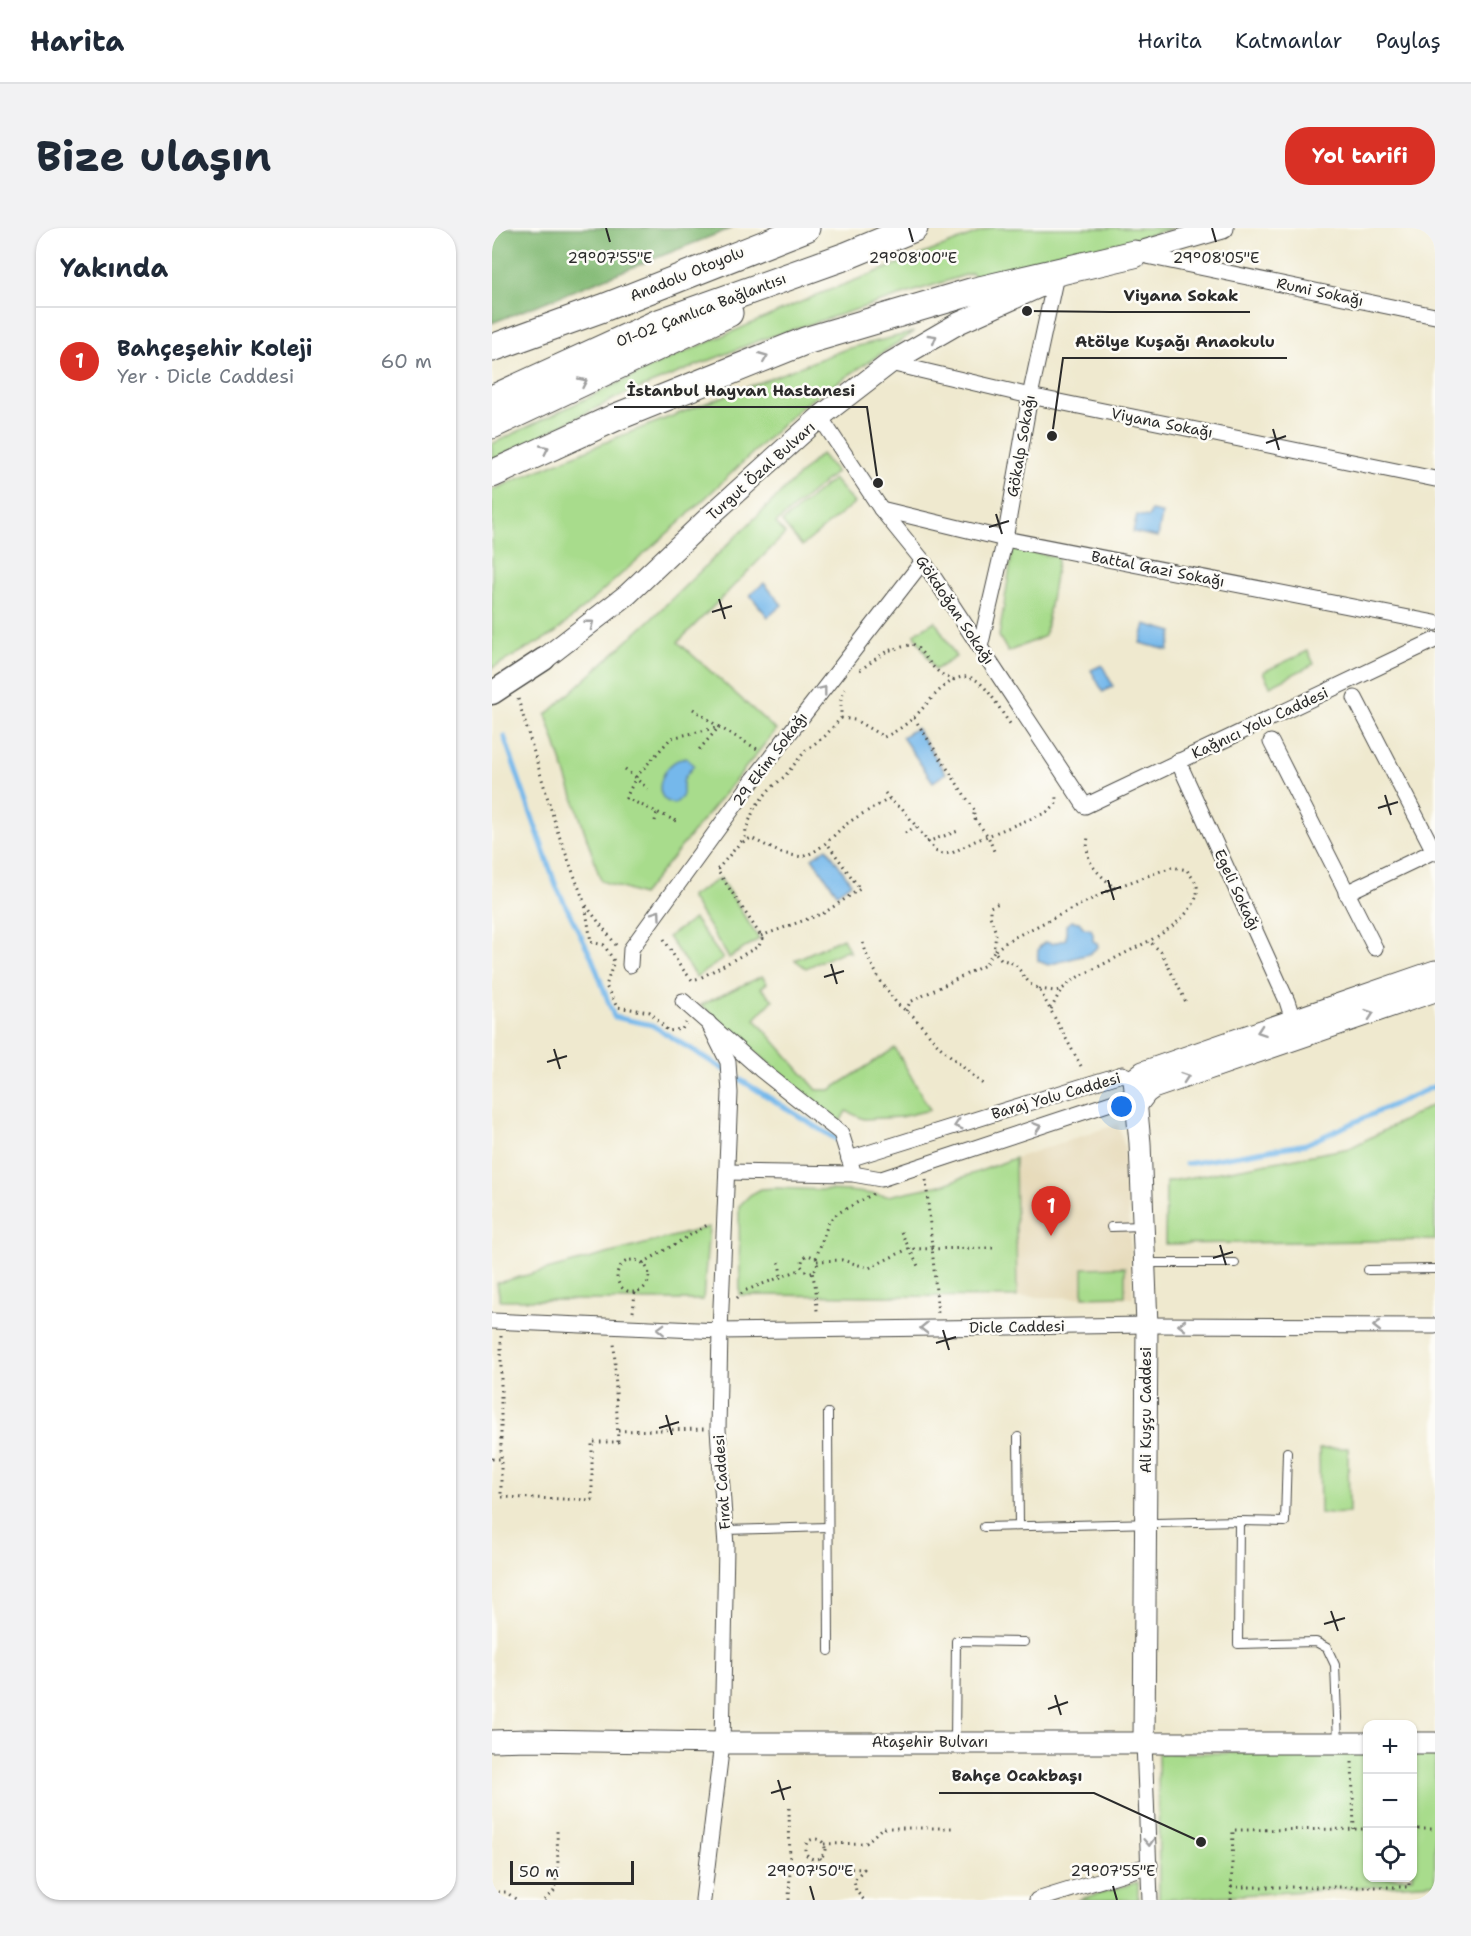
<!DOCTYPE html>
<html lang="tr">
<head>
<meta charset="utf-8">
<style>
	:root { --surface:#fff; --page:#f2f2f3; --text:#1f2937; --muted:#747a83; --line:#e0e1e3; --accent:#d93025 }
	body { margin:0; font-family:"Shantell Sans",sans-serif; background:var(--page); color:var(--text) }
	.controls { position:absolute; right:18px; bottom:18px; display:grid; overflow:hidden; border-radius:12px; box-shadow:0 2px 4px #0004 }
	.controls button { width:54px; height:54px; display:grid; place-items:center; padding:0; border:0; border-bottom:2px solid var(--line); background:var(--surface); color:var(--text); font:30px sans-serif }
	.scale { position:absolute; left:18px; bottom:15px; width:124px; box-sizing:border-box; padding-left:6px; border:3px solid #2b2b2b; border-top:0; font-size:16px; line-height:21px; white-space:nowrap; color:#2b2b2b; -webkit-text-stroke:4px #fdfcf7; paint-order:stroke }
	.you { position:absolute; left:630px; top:879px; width:21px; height:21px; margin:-15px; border:4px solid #fff; border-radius:50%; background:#1a73e8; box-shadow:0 0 0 9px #1a73e833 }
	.badge { display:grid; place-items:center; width:39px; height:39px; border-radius:50%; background:var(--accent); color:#fff; font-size:20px; font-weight:700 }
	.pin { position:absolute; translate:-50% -50px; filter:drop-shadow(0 2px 3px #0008) }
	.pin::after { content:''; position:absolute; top:32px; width:21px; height:18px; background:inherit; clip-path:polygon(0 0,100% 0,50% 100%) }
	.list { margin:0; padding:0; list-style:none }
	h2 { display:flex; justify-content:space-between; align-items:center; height:78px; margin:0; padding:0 24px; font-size:26px }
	h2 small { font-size:20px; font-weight:400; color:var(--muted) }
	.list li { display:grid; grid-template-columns:39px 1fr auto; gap:18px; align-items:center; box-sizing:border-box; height:108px; padding:0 24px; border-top:2px solid var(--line) }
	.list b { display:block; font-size:22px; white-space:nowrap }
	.list p { margin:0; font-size:20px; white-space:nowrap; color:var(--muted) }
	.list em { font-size:20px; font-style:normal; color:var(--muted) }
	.icon { flex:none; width:33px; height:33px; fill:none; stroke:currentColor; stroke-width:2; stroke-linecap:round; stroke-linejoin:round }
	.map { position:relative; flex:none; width:943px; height:1672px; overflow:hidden; border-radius:24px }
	header { display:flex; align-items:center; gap:36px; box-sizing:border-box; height:84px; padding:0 30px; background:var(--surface); border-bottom:2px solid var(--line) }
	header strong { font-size:28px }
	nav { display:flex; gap:33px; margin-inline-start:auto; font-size:21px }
	.intro { display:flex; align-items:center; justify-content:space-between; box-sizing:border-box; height:144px; padding:0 36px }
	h1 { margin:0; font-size:42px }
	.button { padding:15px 27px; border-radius:24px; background:var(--accent); color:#fff; font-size:21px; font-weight:700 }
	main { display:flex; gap:36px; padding:0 36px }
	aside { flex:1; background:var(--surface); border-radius:24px; box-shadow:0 2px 4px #0004 }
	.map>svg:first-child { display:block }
	.built { fill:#e6daba }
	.green { fill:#a8dc8c; stroke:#6a845c; stroke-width:1.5 }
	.forest { fill:#86bc78; stroke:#587452; stroke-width:1.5 }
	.water { fill:#75b8eb; stroke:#50728b; stroke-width:1.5 }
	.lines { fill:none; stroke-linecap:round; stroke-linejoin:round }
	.stream { stroke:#75b8eb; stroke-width:5 }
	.lane-casing { stroke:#484844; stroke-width:10 }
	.street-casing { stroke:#484844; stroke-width:17 }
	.secondary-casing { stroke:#484844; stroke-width:23 }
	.primary-casing { stroke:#484844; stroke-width:25 }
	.highway-casing { stroke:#484844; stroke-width:29 }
	.path { stroke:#484844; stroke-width:3; stroke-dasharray:1.5 4.5; stroke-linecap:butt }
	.lane { stroke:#fff; stroke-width:8 }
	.street { stroke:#fff; stroke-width:15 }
	.secondary { stroke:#fff; stroke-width:21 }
	.primary { stroke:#fff; stroke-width:22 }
	.highway { stroke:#fff; stroke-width:27 }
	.oneway { stroke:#a0a0a0 }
	.ticks { fill:none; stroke:#2b2b2b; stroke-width:2 }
	.labels { text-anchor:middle; stroke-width:5; stroke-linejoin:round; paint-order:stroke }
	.street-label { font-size:15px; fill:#2b2b2b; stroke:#fdfcf7 }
	.ticks-label { font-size:15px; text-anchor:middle; fill:#2b2b2b; stroke:#fdfcf7; stroke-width:5; stroke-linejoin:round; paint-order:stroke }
	.leader { fill:none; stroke:#2b2b2b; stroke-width:2 }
	.callout-dot { fill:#2b2b2b; stroke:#fdfcf7; stroke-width:2 }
	.callout-label { font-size:16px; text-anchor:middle; font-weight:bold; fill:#2b2b2b; stroke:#fdfcf7; stroke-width:5; stroke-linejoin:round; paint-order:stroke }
</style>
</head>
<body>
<header>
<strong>Harita</strong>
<nav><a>Harita</a><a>Katmanlar</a><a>Paylaş</a></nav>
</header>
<div class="intro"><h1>Bize ulaşın</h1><a class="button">Yol tarifi</a></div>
<main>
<aside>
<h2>Yakında<small></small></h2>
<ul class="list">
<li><span class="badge">1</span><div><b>Bahçeşehir Koleji</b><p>Yer · Dicle Caddesi</p></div><em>60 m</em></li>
</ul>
</aside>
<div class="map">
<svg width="943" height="1672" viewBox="0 0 943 1672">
	<rect width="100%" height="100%" fill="#fdfcf7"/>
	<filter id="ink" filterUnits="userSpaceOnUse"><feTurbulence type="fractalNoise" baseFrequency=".0167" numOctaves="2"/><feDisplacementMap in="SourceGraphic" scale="12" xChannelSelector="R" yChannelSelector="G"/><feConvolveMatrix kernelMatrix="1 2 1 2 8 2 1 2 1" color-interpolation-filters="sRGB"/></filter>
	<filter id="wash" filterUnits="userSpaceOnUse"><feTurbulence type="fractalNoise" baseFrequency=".008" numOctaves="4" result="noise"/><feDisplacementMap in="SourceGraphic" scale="24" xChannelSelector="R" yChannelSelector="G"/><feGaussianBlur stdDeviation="1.35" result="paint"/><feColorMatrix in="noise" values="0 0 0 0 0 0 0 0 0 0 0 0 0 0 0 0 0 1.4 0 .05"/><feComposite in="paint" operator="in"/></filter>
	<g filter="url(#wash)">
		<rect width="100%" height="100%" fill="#efe9cf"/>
		<!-- built -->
		<polygon class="built" points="626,896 633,920 641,1070 525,1069 523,930"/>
		<!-- green -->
		<g class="green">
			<polygon points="499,0 683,0 485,52 480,45 271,111 126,169 0,232 0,216 168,135 330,65"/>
			<polygon points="422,104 311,177 188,294 63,405 0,440 0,262 126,209 354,121"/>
			<polygon points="329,226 344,244 284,295 293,306 186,414 284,502 150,667 109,653 54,487 156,394"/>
			<polygon points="341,251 362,275 310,318 290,294"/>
			<polygon points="521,321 566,329 553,408 516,424 507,408"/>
			<polygon points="443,393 464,429 443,442 422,406"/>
			<polygon points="816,423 822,436 778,458 771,444"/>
			<polygon points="228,650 267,711 237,730 198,669"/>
			<polygon points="202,691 231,731 204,749 176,709"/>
			<polygon points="351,710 358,724 354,722 314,740 303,732"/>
			<polygon points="270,748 275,755 269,760 281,772 263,791 325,862 338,862 403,820 438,882 408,889 372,891 354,883 347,896 209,777"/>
			<polygon points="943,876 943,1012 673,1016 674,954 858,920"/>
			<polygon points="523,930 525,1069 248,1067 247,978 258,967 269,961 283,960 357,963 396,968 453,956"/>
			<polygon points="217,999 211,1072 8,1072 5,1055"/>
			<polygon points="633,1039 633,1068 591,1069 591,1040"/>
			<polygon points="856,1220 857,1285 828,1286 827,1221"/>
			<polygon points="666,1525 875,1525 876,1650 920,1650 921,1526 943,1526 943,1655 667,1672"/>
			<polygon points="646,1654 646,1672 585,1672"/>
		</g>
		<!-- forest -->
		<polygon class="forest" points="0,0 240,0 0,95"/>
		<!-- water -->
		<g class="water">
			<polygon points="659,283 670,285 666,309 641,304 645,287 657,289"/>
			<polygon points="272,355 290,377 276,389 258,367"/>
			<polygon points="653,396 681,404 676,422 648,415"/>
			<polygon points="610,437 621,458 611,464 599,442"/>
			<polygon points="424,500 454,545 441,554 410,509"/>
			<path d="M194 530 202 537C199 542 191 549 191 555 190 567 195 566 182 576 159 571 168 542 184 533 187 531 191 531 194 530Z"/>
			<polygon points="335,620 359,655 345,665 320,630"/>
			<path d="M580 693 587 694 592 700 599 701 601 706V713L605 715 606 719 597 726 556 737 546 733C545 723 545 719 554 714L560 716 574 711V697Z"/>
		</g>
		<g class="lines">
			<!-- stream -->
			<g class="stream">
				<polyline points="12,508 64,658 100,730 122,789 160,797 344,911"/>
				<polyline points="694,936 814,916 943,858"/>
			</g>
		</g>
	</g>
	<g filter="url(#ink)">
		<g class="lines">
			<!-- lane casing -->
			<g class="lane-casing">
				<g id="lane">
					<polyline points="619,999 651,998"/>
					<polyline points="654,1035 743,1035"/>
					<polyline points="876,1042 943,1041"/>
					<polyline points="336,1185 337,1423"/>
					<polyline points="526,1209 527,1298"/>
					<polyline points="747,1293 793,1294 795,1224"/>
					<polyline points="492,1299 747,1293 746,1416 824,1414 835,1420 843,1437 846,1515"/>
					<polyline points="233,1302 336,1299"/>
					<polyline points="463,1513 464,1413 532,1414"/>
				</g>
			</g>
			<!-- street casing -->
			<g class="street-casing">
				<g id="street">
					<polyline points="645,26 943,88"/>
					<polyline points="398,135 538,168 943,251"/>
					<polyline points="328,189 389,281 431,333 593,578 943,412"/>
					<polyline points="389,281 513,311 943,395"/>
					<polyline points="488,419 513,311 538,168 563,52"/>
					<polyline points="863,470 943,625"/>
					<polyline points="779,514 883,720"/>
					<polyline points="686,533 795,773 801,792"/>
					<polyline points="854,665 942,623"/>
					<polyline points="138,737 139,721 262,551 431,333"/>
					<polyline points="191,773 268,841 349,905 360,940"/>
					<polyline points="357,931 630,846 642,851"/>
					<polyline points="235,944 361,946 389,951 643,867"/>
					<polyline points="0,1093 228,1103 655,1097 943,1098"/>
					<polyline points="652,1514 658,1672"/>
					<polyline points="211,1672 230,1515 234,1318 226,1201 228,1103 238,865 236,834 216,794"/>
					<polyline points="545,1672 658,1637"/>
				</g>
			</g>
			<!-- secondary casing -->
			<g class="secondary-casing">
				<g id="secondary">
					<polyline points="627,30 731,0"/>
					<polyline points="52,431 136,366 218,288 328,189 398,135 467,95 558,54"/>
					<polyline points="644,878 654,865 661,860 943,763"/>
					<polyline points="0,1513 37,1512 230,1515 876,1515"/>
					<polyline points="652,1514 655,1097 648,915 642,851 651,844 943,743"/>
					<polyline points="920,1515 943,1515"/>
				</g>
			</g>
			<!-- primary casing -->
			<g class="primary-casing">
				<polyline id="primary" points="0,465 52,431"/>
			</g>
			<!-- highway casing -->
			<g class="highway-casing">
				<g id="highway">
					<polyline points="0,120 111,80 314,0"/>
					<polyline points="0,171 164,96 354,28 422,0"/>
					<polyline points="0,197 237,85"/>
					<polyline points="0,246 122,190 313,113 479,64 642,26"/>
				</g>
			</g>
			<!-- path -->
			<g class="path">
				<path d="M368 442 395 423 421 416C438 430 439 446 464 452"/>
				<polyline points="26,471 66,605 93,676"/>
				<polyline points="201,481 227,499 205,524"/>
				<path d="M349 490 363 492 392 509C402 505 412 498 420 491 437 477 465 429 491 458 502 469 509 484 519 497"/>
				<polyline points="422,490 483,583 481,589 496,608 502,623"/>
				<polyline points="133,541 156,561"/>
				<path d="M393 565 403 577 410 580 443 623 451 626 460 625 483 613 553 585C562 580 567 576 564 565"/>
				<polyline points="163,593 165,585"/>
				<polyline points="184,593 134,570 144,549 179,510 227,499 267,522"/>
				<polyline points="413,605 424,599"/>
				<path d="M251 614 259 610 289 625 310 629C328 623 339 610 352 598 366 587 382 580 397 571"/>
				<polyline points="435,614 466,603"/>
				<path d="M622 660 680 639 695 642C697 646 704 653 705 658 709 681 674 704 657 713"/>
				<polyline points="269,708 332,685 368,661 335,615"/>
				<polyline points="172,711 188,738 200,752 208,750 267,718 270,711 269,708 225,642 253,609 254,601 263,579 277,562 292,549 314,522 333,508 349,490 349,470 353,461"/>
				<polyline points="371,715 375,728 388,752 405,776 421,788 448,819 493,858"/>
				<polyline points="124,717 93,676 99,714 112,717 122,733 114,758 125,779 158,784 176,803 190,801 194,795"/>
				<polyline points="547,761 562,763 569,762"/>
				<polyline points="559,781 569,762 586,749 657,713 669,724 694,774"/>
				<polyline points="414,783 418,774 493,737 502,723 504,705 498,688 498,679 507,675"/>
				<path d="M589 838 547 761 538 756 523 736 509 731 502 723 517 712 622 660C604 642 592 636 596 609"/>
				<polyline points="434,952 446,1086"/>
				<polyline points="409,1004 426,1038"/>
				<polyline points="324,1030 337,993 346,985 381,966"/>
				<circle cx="141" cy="1048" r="16"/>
				<polyline points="325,1033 350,1032 377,1040 416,1021 503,1020"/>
				<polyline points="287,1034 289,1047"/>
				<polyline points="151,1035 217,996"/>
				<path d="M320 1044H314L309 1038 311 1030 316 1027 324 1030C327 1036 325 1041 320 1044L324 1061 325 1083"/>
				<polyline points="245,1070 252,1063 310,1041"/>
				<polyline points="141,1084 143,1064"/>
				<polyline points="9,1108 9,1269 100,1272 100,1214 126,1214 122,1113"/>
				<polyline points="126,1203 213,1201"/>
				<polyline points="0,1231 9,1231"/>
				<polyline points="860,1534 862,1601"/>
				<polyline points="297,1580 298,1642 337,1640"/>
				<polyline points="920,1601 943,1601"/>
				<circle cx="323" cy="1621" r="10"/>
				<polyline points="332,1616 374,1615 390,1600 462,1600"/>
				<polyline points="328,1630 337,1640 372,1641 362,1652 364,1663 372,1672"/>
				<polyline points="739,1659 917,1659 917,1650"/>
				<polyline points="0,1664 14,1664 25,1672"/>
				<polyline points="52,1672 62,1663 66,1637 65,1603"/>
				<polyline points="297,1672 298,1642"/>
				<polyline points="739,1672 741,1602 876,1601"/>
			</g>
			<!-- lane -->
			<use href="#lane" class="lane"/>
			<!-- street -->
			<use href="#street" class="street"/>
			<!-- secondary -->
			<use href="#secondary" class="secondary"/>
			<!-- primary -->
			<use href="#primary" class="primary"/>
			<!-- highway -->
			<use href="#highway" class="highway"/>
		</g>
		<!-- one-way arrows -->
		<defs><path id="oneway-chevron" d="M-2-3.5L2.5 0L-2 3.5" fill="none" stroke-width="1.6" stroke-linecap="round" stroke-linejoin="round" transform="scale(1.5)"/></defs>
		<g class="oneway">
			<use href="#oneway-chevron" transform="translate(441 110) rotate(-31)"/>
			<use href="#oneway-chevron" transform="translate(272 129) rotate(-22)"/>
			<use href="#oneway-chevron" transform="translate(91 154) rotate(-25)"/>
			<use href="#oneway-chevron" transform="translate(53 221) rotate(-25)"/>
			<use href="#oneway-chevron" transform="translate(98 396) rotate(-38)"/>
			<use href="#oneway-chevron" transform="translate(331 462) rotate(-52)"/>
			<use href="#oneway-chevron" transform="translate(165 686) rotate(-54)"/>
			<use href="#oneway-chevron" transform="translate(878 786) rotate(-19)"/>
			<use href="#oneway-chevron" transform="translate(769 803) rotate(161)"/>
			<use href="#oneway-chevron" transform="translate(693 849) rotate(-19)"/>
			<use href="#oneway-chevron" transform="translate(466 897) rotate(163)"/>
			<use href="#oneway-chevron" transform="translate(545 899) rotate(-18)"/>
			<use href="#oneway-chevron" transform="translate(690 1097) rotate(-180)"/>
			<use href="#oneway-chevron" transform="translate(885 1098) rotate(-180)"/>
			<use href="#oneway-chevron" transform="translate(432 1100) rotate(179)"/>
			<use href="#oneway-chevron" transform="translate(169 1101) rotate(-178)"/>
			<use href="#oneway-chevron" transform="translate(657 1614) rotate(87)"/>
		</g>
	</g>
	<!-- ticks -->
	<path class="ticks" d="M114 0 118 14M417 0 421 14M720 0 724 14M781 201 787 222M774 215 794 208M504 286 510 306M497 299 517 293M227 371 233 391M220 384 240 378M893 567 899 587M886 580 906 574M616 652 622 672M609 665 629 659M339 736 345 756M332 749 352 743M62 821 68 841M55 834 75 828M728 1017 734 1037M721 1030 741 1024M451 1102 457 1122M444 1115 464 1109M174 1187 180 1207M167 1200 187 1194M839 1383 846 1403M832 1396 853 1390M563 1467 569 1487M556 1481 576 1474M286 1552 292 1572M279 1565 299 1559M318 1658 322 1672M621 1658 625 1672"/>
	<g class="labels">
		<!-- street labels -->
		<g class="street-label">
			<text transform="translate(195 46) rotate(-22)" y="5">Anadolu Otoyolu</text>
			<text transform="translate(828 64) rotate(12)" y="5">Rumi Sokağı</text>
			<text transform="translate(209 82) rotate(-21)" y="5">O1-O2 Çamlıca Bağlantısı</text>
			<text transform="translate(670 195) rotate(11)" y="5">Viyana Sokağı</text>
			<text transform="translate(529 218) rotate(-80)" y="5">Gökalp Sokağı</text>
			<text transform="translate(269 243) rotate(-42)" y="5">Turgut Özal Bulvarı</text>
			<text transform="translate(666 341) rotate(11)" y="5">Battal Gazi Sokağı</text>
			<text transform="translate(463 382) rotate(56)" y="5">Gökdoğan Sokağı</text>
			<text transform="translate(768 495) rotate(-25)" y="5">Kağnıcı Yolu Caddesi</text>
			<text transform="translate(278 531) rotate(-53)" y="5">29 Ekim Sokağı</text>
			<text transform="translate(745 662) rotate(65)" y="5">Egeli Sokağı</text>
			<text transform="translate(564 868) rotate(-16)" y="5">Baraj Yolu Caddesi</text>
			<text transform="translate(525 1099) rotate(-1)" y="5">Dicle Caddesi</text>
			<text transform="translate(654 1182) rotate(-90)" y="5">Ali Kuşçu Caddesi</text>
			<text transform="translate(230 1254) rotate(-94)" y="5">Fırat Caddesi</text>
			<text x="438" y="1519">Ataşehir Bulvarı</text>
		</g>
	</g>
	<g class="ticks-label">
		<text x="118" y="35">29°07'55"E</text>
		<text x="421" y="35">29°08'00"E</text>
		<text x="724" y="35">29°08'05"E</text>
		<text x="318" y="1648">29°07'50"E</text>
		<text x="621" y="1648">29°07'55"E</text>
	</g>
	<!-- callouts -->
	<path class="leader" d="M535 83L619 84H758M560 208L571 130H795M386 255L375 179H122M709 1614L602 1565H447"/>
	<g class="callout-dot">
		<circle cx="535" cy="83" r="6"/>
		<circle cx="560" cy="208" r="6"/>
		<circle cx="386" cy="255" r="6"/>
		<circle cx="709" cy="1614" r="6"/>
	</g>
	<g class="callout-label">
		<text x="689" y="73">Viyana Sokak</text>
		<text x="683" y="119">Atölye Kuşağı Anaokulu</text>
		<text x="249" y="168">İstanbul Hayvan Hastanesi</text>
		<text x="525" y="1553">Bahçe Ocakbaşı</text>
	</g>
</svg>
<div class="controls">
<button>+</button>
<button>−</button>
<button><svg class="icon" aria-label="locate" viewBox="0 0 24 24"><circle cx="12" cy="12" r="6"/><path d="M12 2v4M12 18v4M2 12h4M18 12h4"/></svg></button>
</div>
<div class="scale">50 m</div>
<div class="you"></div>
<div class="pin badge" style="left:559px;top:1008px">1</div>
</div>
</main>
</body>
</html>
